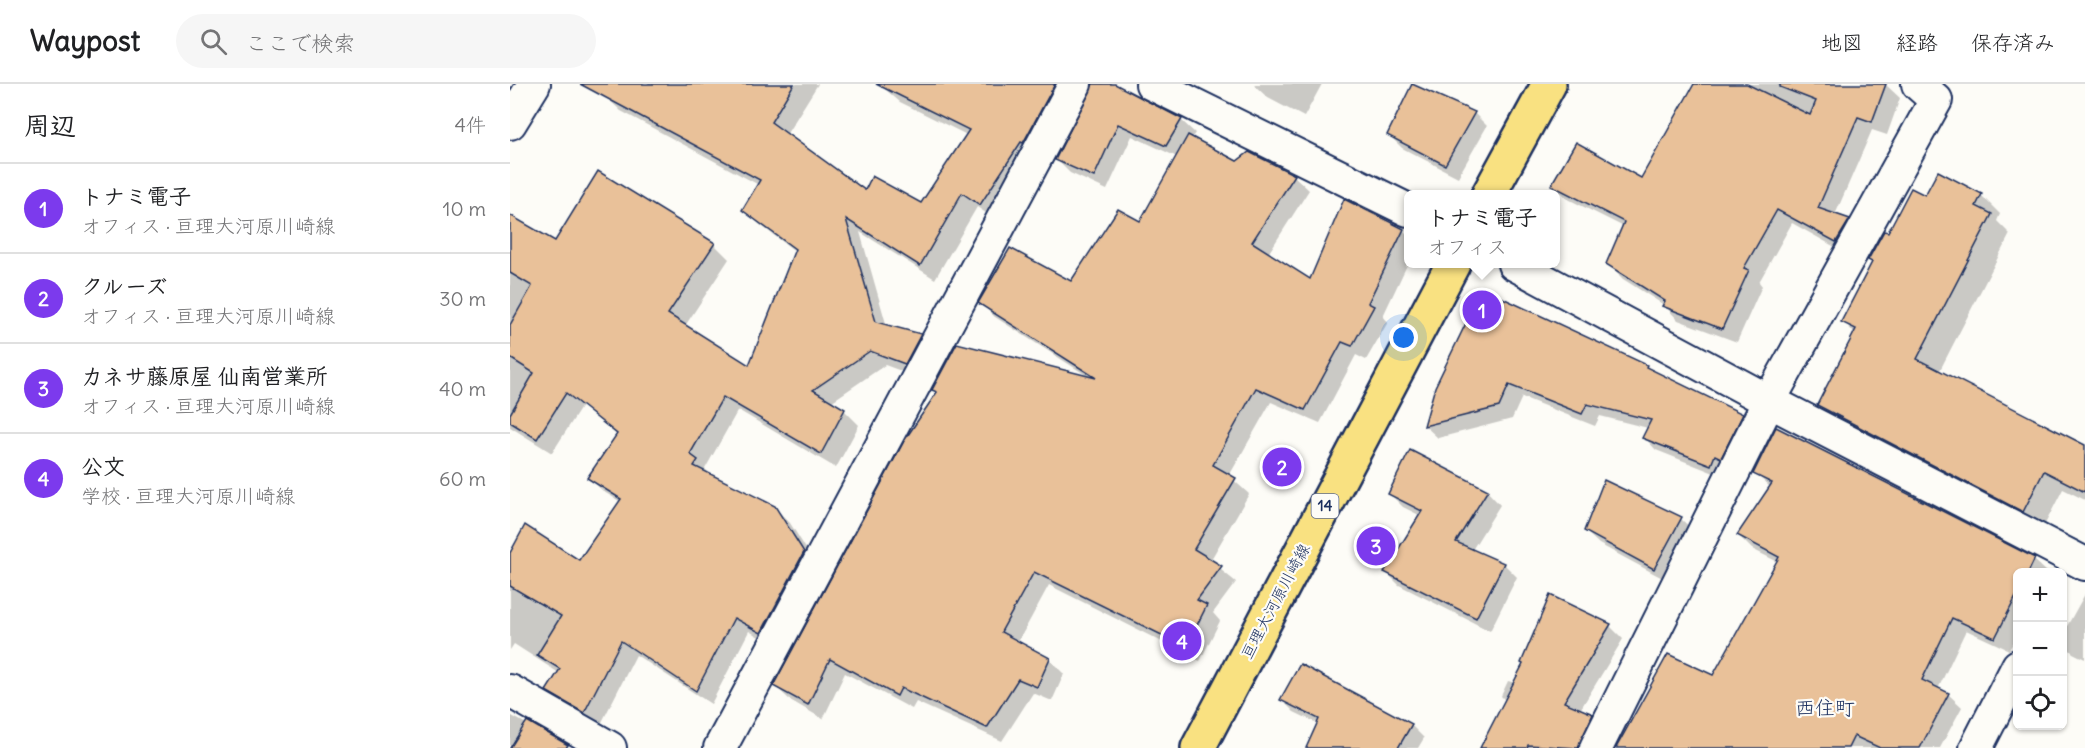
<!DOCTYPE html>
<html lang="ja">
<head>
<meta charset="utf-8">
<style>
	:root { --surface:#fff; --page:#f6f6f6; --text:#202124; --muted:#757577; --line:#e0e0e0; --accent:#7c3aed }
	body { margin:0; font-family:Delius,"Klee One",sans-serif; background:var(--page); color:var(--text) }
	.controls { position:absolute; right:18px; bottom:18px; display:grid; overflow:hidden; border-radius:9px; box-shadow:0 2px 4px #0004 }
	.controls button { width:54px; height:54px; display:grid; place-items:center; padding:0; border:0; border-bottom:2px solid var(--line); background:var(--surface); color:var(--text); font:30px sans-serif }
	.you { position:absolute; left:894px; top:254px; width:21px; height:21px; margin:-15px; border:4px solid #fff; border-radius:50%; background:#1a73e8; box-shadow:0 0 0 9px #1a73e833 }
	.badge { display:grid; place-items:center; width:39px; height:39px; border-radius:50%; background:var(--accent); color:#fff; font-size:20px; font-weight:700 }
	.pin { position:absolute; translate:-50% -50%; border:3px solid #fff; box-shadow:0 2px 6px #0006 }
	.popup { position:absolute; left:894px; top:106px; width:156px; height:78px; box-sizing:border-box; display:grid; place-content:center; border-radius:9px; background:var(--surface); filter:drop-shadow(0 2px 4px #0005); font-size:20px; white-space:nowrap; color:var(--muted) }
	.popup b { font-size:22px; color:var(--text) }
	.popup::after { content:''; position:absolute; left:50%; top:100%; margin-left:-12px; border:12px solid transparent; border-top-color:var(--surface) }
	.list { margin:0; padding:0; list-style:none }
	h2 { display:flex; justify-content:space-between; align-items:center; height:78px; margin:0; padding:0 24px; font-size:26px }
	h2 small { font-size:20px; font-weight:400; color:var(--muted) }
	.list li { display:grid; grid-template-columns:39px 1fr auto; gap:18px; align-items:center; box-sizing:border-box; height:90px; padding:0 24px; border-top:2px solid var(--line) }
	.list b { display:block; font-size:22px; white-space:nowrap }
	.list p { margin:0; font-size:20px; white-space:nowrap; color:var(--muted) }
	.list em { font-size:20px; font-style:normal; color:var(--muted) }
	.icon { flex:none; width:33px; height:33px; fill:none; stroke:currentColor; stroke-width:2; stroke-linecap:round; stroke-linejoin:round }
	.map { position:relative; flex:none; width:1575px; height:664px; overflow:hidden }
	header { display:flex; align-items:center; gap:36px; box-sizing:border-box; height:84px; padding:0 30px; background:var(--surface); border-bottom:2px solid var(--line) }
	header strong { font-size:28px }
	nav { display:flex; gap:33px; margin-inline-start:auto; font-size:21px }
	.search { width:420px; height:54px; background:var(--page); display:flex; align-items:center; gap:15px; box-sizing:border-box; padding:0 21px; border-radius:33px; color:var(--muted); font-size:22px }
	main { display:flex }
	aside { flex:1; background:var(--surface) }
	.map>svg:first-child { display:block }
	.shadow { fill:#0003 }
	.building { fill:#e9c199; stroke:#1b2f5e; stroke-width:1.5 }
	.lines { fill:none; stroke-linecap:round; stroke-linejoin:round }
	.minor-casing { stroke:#1b2f5e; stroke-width:36 }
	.primary-casing { stroke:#1b2f5e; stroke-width:38 }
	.minor { stroke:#fdfcf7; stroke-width:32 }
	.primary { stroke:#f9e181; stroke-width:33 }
	.labels { text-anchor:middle; stroke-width:4.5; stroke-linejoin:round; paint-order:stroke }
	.shield { fill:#fdfcf7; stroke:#5f6c8c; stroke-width:1.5 }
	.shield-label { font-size:15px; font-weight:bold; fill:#1b2f5e }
	.street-label { font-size:16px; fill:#1b2f5e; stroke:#fdfcf7 }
	.quarter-label { font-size:20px; fill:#1b2f5e; stroke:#fdfcf7 }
</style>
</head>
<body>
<header>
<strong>Waypost</strong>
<div class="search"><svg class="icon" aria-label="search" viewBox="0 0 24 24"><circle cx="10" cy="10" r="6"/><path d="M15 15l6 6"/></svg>ここで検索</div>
<nav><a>地図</a><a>経路</a><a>保存済み</a></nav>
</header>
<main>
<aside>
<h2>周辺<small>4件</small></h2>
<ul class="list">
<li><span class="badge">1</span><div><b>トナミ電子</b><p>オフィス · 亘理大河原川崎線</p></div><em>10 m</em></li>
<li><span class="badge">2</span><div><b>クルーズ</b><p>オフィス · 亘理大河原川崎線</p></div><em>30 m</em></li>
<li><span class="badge">3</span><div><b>カネサ藤原屋 仙南営業所</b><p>オフィス · 亘理大河原川崎線</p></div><em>40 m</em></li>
<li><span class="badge">4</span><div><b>公文</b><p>学校 · 亘理大河原川崎線</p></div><em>60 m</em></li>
</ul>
</aside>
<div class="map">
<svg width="1575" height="664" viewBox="0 0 1575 664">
	<rect width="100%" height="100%" fill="#fdfcf7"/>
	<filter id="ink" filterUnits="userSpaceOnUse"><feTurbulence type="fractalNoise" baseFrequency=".0167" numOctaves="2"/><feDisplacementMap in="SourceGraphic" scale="12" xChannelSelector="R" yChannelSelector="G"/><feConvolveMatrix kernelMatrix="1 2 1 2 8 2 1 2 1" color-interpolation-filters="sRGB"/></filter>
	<g filter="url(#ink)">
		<!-- shadow -->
		<g class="shadow">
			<polygon points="103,0 308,0 276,51 356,108 411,121 457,51 390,18 369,0 570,0 485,135 467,123 425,195 350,148 377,243 410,251 425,266 410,294 375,281 321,318 334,326 349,341 326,384 228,326 195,385 202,392 264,423 280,439 308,484 266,563 239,547 201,620 126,571 90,642 53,621 38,607 49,589 4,560 0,566 0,473 70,478 111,418 94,408 79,394 108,352 72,322 42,369 0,343 0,132 46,159 88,89 204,160 219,175 175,242 240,283 285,167 249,140 234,125 249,101 111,27 96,13"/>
			<polygon points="584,0 602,0 626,11 633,17 671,36 685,49 681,55 728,79 784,92 799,106 758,170 800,197 893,146 898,151 898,179 873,232 878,238 856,276 846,271 810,339 761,318 719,392 739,410 700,477 726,498 703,529 710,537 690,577 539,501 508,558 540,576 554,590 542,617 523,609 492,657 406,618 402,625 335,589 313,635 280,616 265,602 428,310 424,306 579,293 485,233 470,219 561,199 630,139 667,73 622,52 597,106 560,89 547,76"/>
			<polygon points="743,0 812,0 794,33 758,14"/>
			<polygon points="1185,0 1375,0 1390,14 1377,51 1362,46 1325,131 1339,136 1353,150 1341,172 1282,139 1249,198 1252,202 1227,258 1168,236 1154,221 1113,195 1098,180 1114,143 1058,115 1043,101 1132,96"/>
			<polygon points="964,29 977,42 948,93 892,64 879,51"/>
			<polygon points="1471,111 1490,130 1487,137 1500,150 1429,288 1575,363 1575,416 1553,405 1532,446 1327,340 1308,321 1345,250 1333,237 1378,150 1415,113"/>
			<polygon points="1136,282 1141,287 1232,331 1245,344 1214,393 1146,366 1134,353 1138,344 1090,332 1085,342 1012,313 1002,335 928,354 915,342 927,304"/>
			<polygon points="1245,389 1524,476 1537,488 1508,488 1508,550 1499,566 1456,546 1428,605 1438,610 1452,623 1430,664 1107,664 1203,593 1268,478 1242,465 1228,451 1261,404"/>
			<polygon points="1095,398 1171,435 1185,448 1158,497 1089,460 1075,447"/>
			<polygon points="977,407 990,421 962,466 994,480 1007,493 980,547 889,501 876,488 911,432 893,423 880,410"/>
			<polygon points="1575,510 1575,575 1563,569 1552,559 1552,551"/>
			<polygon points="1041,513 1100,542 1113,555 1070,626 1082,631 1095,645 1086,664 972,664 996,617 991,612 998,597 1005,599 1015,581"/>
			<polygon points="771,615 901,641 914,654 908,664 798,664 809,640 784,628"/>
			<polygon points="0,631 57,662 59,664 0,664"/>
		</g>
		<!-- building -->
		<g class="building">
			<polygon points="70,0 284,0 261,38 355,106 362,92 411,119 459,46 366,0 545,0 513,59 511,58 470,121 452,109 410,182 336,135 366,238 411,250 395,280 360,267 303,306 335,325 311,370 213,313 180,370 188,376 184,382 265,422 294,468 251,549 224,534 186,607 111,557 74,629 36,607 50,585 27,571 51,532 0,502 0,469 15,441 69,476 111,415 77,394 107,350 56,309 27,355 0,338 0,330 24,289 0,274 0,241 22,202 0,189 0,131 45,157 88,87 205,159 158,230 239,281 285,165 232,126 250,96"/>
			<polygon points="583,0 605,0 672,35 656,62 608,40 584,93 545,76"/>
			<polygon points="902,0 965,28 935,81 877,51"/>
			<polygon points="1184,0 1237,0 1300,31 1306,17 1270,3 1270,0 1376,0 1362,38 1348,33 1308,124 1340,135 1326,158 1267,126 1234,184 1239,186 1212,245 1152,222 1155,217 1096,180 1114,138 1041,101 1066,58 1131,94"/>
			<polygon points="678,51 727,77 739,68 785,91 742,158 800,195 834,115 894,145 858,219 864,222 842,262 832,258 795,326 746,304 703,381 726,394 684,465 712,482 687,516 697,521 676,563 524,488 491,548 540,574 527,603 508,595 477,644 391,604 387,612 320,575 298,621 263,602 394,357 427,308 422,306 447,259 586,294 468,219 500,164 561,197 608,125 630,137"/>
			<polygon points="1428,87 1472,110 1466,122 1482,130 1407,275 1575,361 1575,408 1534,387 1513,428 1307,321 1346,245 1331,238 1362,178 1358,176 1374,147 1378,148 1401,104 1415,111"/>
			<polygon points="969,203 1137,281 1136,283 1233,330 1211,374 1205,371 1201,381 1132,354 1141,336 1077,320 1072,330 999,301 989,323 914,342 925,303 957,237 953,234"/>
			<polygon points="1266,343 1525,474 1518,489 1508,489 1508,509 1485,554 1442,534 1412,596 1439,609 1410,664 1370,664 1344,652 1338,664 1106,664 1158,570 1203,591 1269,473 1227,451 1262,399 1243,390"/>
			<polygon points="900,366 978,406 946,458 994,479 966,534 874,488 912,427 878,410"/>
			<polygon points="1094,396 1172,433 1144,485 1074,447"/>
			<polygon points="1040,511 1101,540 1054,618 1083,630 1068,664 1018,661 1017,664 970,664 1013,580 1011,579"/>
			<polygon points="790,580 902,640 888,664 796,664 809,635 770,616"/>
			<polygon points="17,637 58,661 56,664 0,664"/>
		</g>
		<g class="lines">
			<!-- minor casing -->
			<g class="minor-casing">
				<g id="minor">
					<polyline points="642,0 898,126"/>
					<polyline points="0,39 24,0"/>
					<polyline points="1004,180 1259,317 1575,480"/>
					<polyline points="0,607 100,664"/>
					<polyline points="210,664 565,0"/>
					<polyline points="1086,664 1259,317 1426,16 1408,0"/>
					<polyline points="1466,664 1508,582"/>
				</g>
			</g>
			<!-- primary casing -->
			<g class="primary-casing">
				<g id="primary">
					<polyline points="979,110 1039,0"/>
					<polyline points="688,664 943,180"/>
				</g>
			</g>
			<!-- minor -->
			<use href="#minor" class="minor"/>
			<!-- primary -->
			<use href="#primary" class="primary"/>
		</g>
	</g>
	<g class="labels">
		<!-- shield labels -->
		<rect class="shield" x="801.5" y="410" width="27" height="24" rx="4.5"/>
		<g class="shield-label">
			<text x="815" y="427">14</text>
		</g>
		<!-- street labels -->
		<g class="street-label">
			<text transform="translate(765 517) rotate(-62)" y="6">亘理大河原川崎線</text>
		</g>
		<!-- quarter labels -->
		<g class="quarter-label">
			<text x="1315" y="631">西住町</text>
		</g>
	</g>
</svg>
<div class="controls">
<button>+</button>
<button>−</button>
<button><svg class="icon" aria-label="locate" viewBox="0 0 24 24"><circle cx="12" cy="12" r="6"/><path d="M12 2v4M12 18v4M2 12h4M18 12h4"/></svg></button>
</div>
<div class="you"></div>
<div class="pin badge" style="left:972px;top:226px">1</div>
<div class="popup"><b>トナミ電子</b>オフィス</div>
<div class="pin badge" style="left:772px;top:383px">2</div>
<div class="pin badge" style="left:866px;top:462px">3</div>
<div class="pin badge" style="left:672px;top:557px">4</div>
</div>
</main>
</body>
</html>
